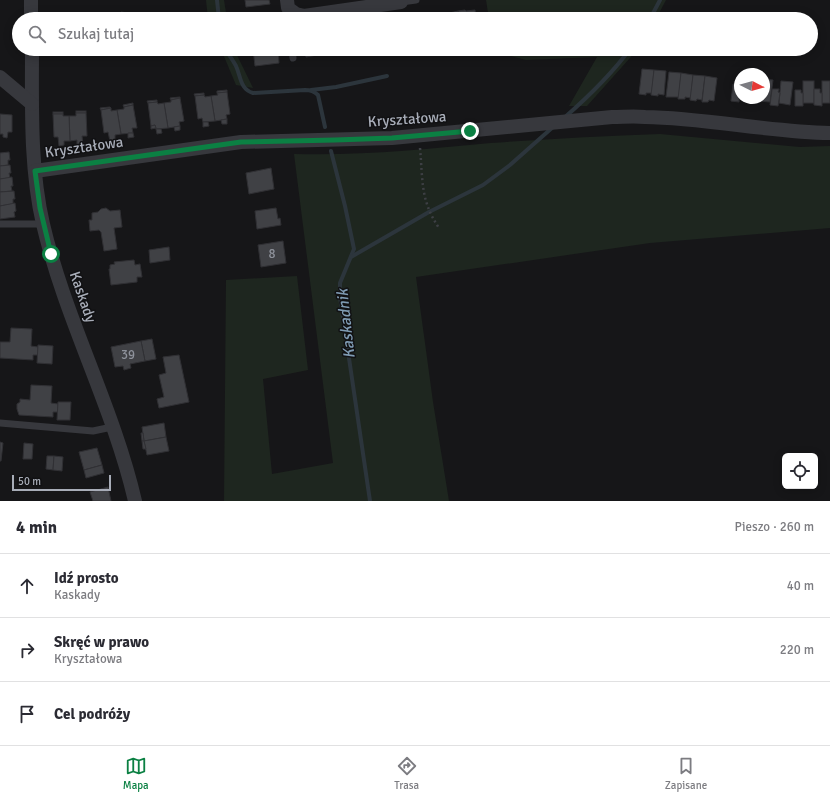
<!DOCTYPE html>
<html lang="pl">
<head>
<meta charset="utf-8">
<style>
	:root { --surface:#fff; --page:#f2f2f3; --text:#2b2b33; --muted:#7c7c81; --line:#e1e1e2; --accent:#0b8043 }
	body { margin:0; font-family:Signika,sans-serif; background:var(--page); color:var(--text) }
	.controls { position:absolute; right:12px; bottom:12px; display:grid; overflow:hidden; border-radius:6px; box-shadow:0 2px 10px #0003 }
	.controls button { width:36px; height:36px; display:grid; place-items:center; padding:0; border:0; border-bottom:1px solid var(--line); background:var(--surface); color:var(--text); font:20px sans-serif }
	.compass { position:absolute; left:734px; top:68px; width:36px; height:36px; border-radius:50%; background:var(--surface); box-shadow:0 2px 10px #0003; rotate:96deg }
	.scale { position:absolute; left:12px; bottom:10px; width:99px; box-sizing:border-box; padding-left:4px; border:2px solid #a8adb8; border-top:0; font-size:11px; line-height:14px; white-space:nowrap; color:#a8adb8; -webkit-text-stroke:3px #111113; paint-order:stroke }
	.stop { position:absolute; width:12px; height:12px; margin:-9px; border:3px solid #0b8043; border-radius:50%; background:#fff }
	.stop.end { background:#0b8043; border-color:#fff; box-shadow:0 1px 4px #0008 }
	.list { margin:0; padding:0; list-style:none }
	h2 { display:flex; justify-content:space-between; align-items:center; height:52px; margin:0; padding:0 16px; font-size:17px }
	h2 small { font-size:13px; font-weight:400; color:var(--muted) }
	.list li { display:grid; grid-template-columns:26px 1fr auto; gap:12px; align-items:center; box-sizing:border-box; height:64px; padding:0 16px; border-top:1px solid var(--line) }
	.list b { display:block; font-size:15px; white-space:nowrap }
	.list p { margin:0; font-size:13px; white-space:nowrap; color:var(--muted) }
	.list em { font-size:13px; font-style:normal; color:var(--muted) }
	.icon { flex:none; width:22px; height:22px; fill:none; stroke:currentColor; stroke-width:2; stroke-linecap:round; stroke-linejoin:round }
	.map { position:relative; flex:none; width:830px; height:501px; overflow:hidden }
	.search { position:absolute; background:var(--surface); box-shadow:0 2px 10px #0003; left:12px; right:12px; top:12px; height:44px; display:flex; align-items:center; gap:10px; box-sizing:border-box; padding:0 14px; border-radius:22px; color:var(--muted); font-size:15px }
	.sheet { height:244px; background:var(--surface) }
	nav { display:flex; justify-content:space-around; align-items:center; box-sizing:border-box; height:56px; border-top:1px solid var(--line); background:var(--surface); font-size:11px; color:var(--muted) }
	nav a { display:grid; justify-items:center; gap:2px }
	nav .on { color:var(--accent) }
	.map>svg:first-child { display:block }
	.green { fill:#1e261f }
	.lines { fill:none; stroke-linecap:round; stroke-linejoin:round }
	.stream { stroke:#2c353c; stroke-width:4 }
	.building { fill:#404145; stroke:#303034 }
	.path { stroke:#3d3f44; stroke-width:2.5; stroke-dasharray:2 3; stroke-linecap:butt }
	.lane { stroke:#37383d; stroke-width:7 }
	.street { stroke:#37383d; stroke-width:14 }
	.route { stroke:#0b8043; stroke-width:5 }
	.labels { text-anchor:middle; stroke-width:3; stroke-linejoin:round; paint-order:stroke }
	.number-label { font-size:13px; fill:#8e929b }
	.street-label { font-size:15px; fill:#a8adb8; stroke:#111113 }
	.water-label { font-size:16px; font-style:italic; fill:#7f9bb3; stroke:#111113 }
</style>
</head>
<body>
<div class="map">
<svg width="830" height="501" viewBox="0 0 830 501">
	<rect width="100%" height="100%" fill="#161618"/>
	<!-- green -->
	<g class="green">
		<polygon points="206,0 224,0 227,19 208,19"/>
		<polygon points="486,0 666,0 656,19 489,19"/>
		<polygon points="212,49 234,49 253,88 236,85 223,54 212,55"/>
		<polygon points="495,49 638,49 587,106 569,106 597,57 526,60 495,52"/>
		<path d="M660 134 800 147 830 146V228L650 243 416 277 433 402 449 501H224L226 280 297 276 308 370 263 379 272 474 333 463 294 154C360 156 425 149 491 143 547 139 604 136 660 134Z"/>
	</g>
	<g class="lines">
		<!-- stream -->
		<g class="stream">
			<polyline points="217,0 219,19"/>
			<polyline points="650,19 660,0"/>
			<path d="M225 49C229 55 233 60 236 66 241 77 240 89 253 93L305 90C311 90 314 91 318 95L325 127"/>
			<polyline points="311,90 336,87 387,76"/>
			<path d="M564 118C588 97 611 75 630 49"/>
			<polyline points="331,151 345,206 354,249 340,283 340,297 370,501"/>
			<polyline points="351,257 429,212 483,185 510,165 553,127"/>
		</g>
	</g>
	<!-- building -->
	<g class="building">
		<polygon points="245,0 269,0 270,4 246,7"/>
		<polygon points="465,10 466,11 475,10 476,19 459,19 458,11"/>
		<polygon points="458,11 459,19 442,19 441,15"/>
		<polygon points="121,12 135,14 134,19 120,19"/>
		<polygon points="419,16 419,18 428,16 429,19 412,19 412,17"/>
		<polygon points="253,49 278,49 279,63 255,66"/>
		<polygon points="305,49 322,49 323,54 306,57"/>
		<polygon points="322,49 339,49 340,52 323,54"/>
		<polygon points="642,69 654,70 652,93 646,93 646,95 639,94"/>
		<polygon points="654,70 666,71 664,95 658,94 658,96 651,95"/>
		<polygon points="669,72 681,73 679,97 666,97"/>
		<polygon points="681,73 693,75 691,98 685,97 685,99 678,99"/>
		<polygon points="693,75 705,76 702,100 697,99 696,101 690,100"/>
		<polygon points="705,76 717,78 714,101 709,100 708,102 702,102"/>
		<polygon points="764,79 773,80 770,102 759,101 759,98 764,98"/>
		<polygon points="781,81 793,82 790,105 779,103"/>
		<rect x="803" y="81" width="11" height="22"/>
		<rect x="822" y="81" width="8" height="22"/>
		<polygon points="733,84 739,85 738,88 740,89 739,102 731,101"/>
		<polygon points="772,89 779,89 778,92 780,93 778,106 770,105"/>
		<polygon points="814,89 820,89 820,93 822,93 822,106 814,105"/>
		<polygon points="227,90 227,92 217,93 217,91"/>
		<polygon points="795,90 801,90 801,93 803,93 803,106 795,106"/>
		<polygon points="227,92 230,114 226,115 227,119 215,121 211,96 218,95 217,93"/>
		<polygon points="740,92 740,98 751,98 751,100 739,99"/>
		<polygon points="204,93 204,95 195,96 194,94"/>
		<polygon points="204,95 205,97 211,96 215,121 203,122 202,118 198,119 195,96"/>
		<polygon points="180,97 180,98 171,100 170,98"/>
		<polygon points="180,98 184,121 179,122 180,126 168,128 164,103 171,102 171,100"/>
		<polygon points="751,98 759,98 758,103 751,103"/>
		<polygon points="157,100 157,102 148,103 147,101"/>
		<polygon points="157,102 158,104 164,103 168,128 156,129 155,125 151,126 148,103"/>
		<polygon points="133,103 133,105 124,107 123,105"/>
		<polygon points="133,105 137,128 132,128 133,133 121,134 117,110 124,109 124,107"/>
		<polygon points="110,107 111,108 101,110 100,108"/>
		<polygon points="111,108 111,111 117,110 121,134 115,135 115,140 110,141 108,132 104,133 101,110"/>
		<rect x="76" y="111" width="10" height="2"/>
		<rect x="53" y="112" width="10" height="2"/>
		<polygon points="76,113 86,113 87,136 82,136 83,145 77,145 77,140 70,141 69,116 76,116"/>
		<polygon points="0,114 12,115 12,132 8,132 7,138 3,137 3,134 0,134"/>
		<polygon points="53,114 63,114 63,116 69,116 70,141 64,141 64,145 59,146 58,137 54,137"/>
		<polygon points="227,119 227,124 222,124 221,120"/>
		<polygon points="203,122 208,122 209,126 203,127"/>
		<polygon points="155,125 156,128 151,129 151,126"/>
		<polygon points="180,126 180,130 175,131 174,127"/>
		<polygon points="156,129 161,129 162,133 157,134"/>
		<polygon points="128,133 133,133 134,137 128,138"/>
		<polygon points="9,152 10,160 8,160 8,165 0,166 0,153"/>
		<polygon points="10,165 11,173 9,173 10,178 0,179 0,166"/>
		<polygon points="271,168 274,189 249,194 246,173"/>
		<polygon points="12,177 13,186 11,186 12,191 0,192 0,179"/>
		<polygon points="14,191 15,199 13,199 13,204 0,206 0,192"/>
		<polygon points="15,203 16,211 14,212 15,217 0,219 0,206"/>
		<polygon points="106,208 110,211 120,210 122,227 114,228 117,249 104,251 101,232 99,230 90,231 89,220 92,220 92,213 98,212 101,209"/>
		<polygon points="276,208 278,219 280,218 281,225 257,229 255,211"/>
		<polygon points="283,241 286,263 261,267 258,245"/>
		<polygon points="169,247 170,260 150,263 149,250"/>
		<polygon points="134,260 135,265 140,264 142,277 137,277 137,282 111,285 109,269 110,269 110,265 115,264 114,262"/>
		<polygon points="11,328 32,329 31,346 38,347 38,355 33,355 33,360 0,358 0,342 10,342"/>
		<polygon points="152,339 156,359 145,361 141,341"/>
		<polygon points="141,341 145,361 130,364 131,368 124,370 123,366 115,367 111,347"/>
		<polygon points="38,345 53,346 52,364 37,363"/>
		<polygon points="179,355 189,402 159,408 157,399 164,397 159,375 166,373 163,357"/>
		<polygon points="31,385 52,386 51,403 58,404 58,412 53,412 53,417 19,415 17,409 17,404 20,402 20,399 30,400"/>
		<polygon points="58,402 71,402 70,420 57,420"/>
		<polygon points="164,423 166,437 144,441 142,427"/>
		<polygon points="141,433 143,433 144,441 142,441"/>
		<polygon points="166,437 169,451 147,455 144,441"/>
		<polygon points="142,441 144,441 146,449 143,449"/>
		<polygon points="0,442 3,443 1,461 0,461"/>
		<polygon points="24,443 33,444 32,459 23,459"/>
		<polygon points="97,448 102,465 84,470 79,452"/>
		<polygon points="47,456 54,456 53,470 46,469"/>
		<polygon points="54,456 63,457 62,471 53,470"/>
		<polygon points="102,465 104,473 86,478 84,470"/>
		<polygon points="108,487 111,501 93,501 90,492"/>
	</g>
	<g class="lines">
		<!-- path -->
		<path class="path" d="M420 148C423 180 420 200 439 228"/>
		<!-- lane -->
		<g class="lane">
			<polyline points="401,2 416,0"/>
			<polyline points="292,49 293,58"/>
			<polyline points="0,224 43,224"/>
			<polyline points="0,423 93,431 112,427"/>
		</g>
		<!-- street -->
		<g class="street">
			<polyline points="31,0 31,19"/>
			<polyline points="287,0 288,8 296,14 304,16 401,2 400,0"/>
			<path d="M32 49C32 107 30 168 43 224 65 319 113 406 135 501"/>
			<polyline points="0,77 32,104"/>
			<path d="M35 171 241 142 392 138 612 117C623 117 634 116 645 117 707 118 768 132 830 133"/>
		</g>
	</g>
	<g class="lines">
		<!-- route -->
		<polyline class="route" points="51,254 40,208 35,171 241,142 335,140 392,138 470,131"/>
	</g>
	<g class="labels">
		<!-- number labels -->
		<g class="number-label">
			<text x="272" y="258">8</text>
			<text x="128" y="359">39</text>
		</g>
		<!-- street labels -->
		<g class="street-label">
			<text transform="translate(407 119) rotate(-4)" y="5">Kryształowa</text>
			<text transform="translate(84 147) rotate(-8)" y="5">Kryształowa</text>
			<text transform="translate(83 297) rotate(71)" y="5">Kaskady</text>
		</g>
		<!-- water labels -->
		<g class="water-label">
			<text transform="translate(345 324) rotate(-96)" y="6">Kaskadnik</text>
		</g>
	</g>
</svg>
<div class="controls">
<button><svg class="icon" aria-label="locate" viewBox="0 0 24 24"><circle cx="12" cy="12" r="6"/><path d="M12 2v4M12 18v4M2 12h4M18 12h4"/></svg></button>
</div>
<svg class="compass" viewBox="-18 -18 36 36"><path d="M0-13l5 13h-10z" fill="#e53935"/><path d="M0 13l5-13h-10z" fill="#7c7c81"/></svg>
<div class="scale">50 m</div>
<div class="stop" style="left:51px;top:254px"></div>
<div class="stop end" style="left:470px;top:131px"></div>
<div class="search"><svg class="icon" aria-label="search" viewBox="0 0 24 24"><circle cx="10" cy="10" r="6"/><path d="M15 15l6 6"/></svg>Szukaj tutaj</div>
</div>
<section class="sheet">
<h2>4 min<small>Pieszo · 260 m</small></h2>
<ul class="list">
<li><svg class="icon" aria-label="ahead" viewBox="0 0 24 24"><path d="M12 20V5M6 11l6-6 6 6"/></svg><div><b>Idź prosto</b><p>Kaskady</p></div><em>40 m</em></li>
<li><svg class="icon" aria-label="right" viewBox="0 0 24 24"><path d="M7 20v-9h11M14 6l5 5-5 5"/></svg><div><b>Skręć w prawo</b><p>Kryształowa</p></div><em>220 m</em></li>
<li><svg class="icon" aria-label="arrive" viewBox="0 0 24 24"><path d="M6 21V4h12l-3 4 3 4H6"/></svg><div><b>Cel podróży</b></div></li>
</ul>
</section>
<nav>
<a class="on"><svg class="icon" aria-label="map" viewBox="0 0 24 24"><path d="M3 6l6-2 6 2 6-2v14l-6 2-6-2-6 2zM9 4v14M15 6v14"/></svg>Mapa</a>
<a><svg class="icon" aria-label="directions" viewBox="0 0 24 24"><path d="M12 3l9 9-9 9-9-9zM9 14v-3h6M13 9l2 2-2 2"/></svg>Trasa</a>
<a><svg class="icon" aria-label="saved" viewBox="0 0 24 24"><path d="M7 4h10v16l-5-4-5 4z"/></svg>Zapisane</a>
</nav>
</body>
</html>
